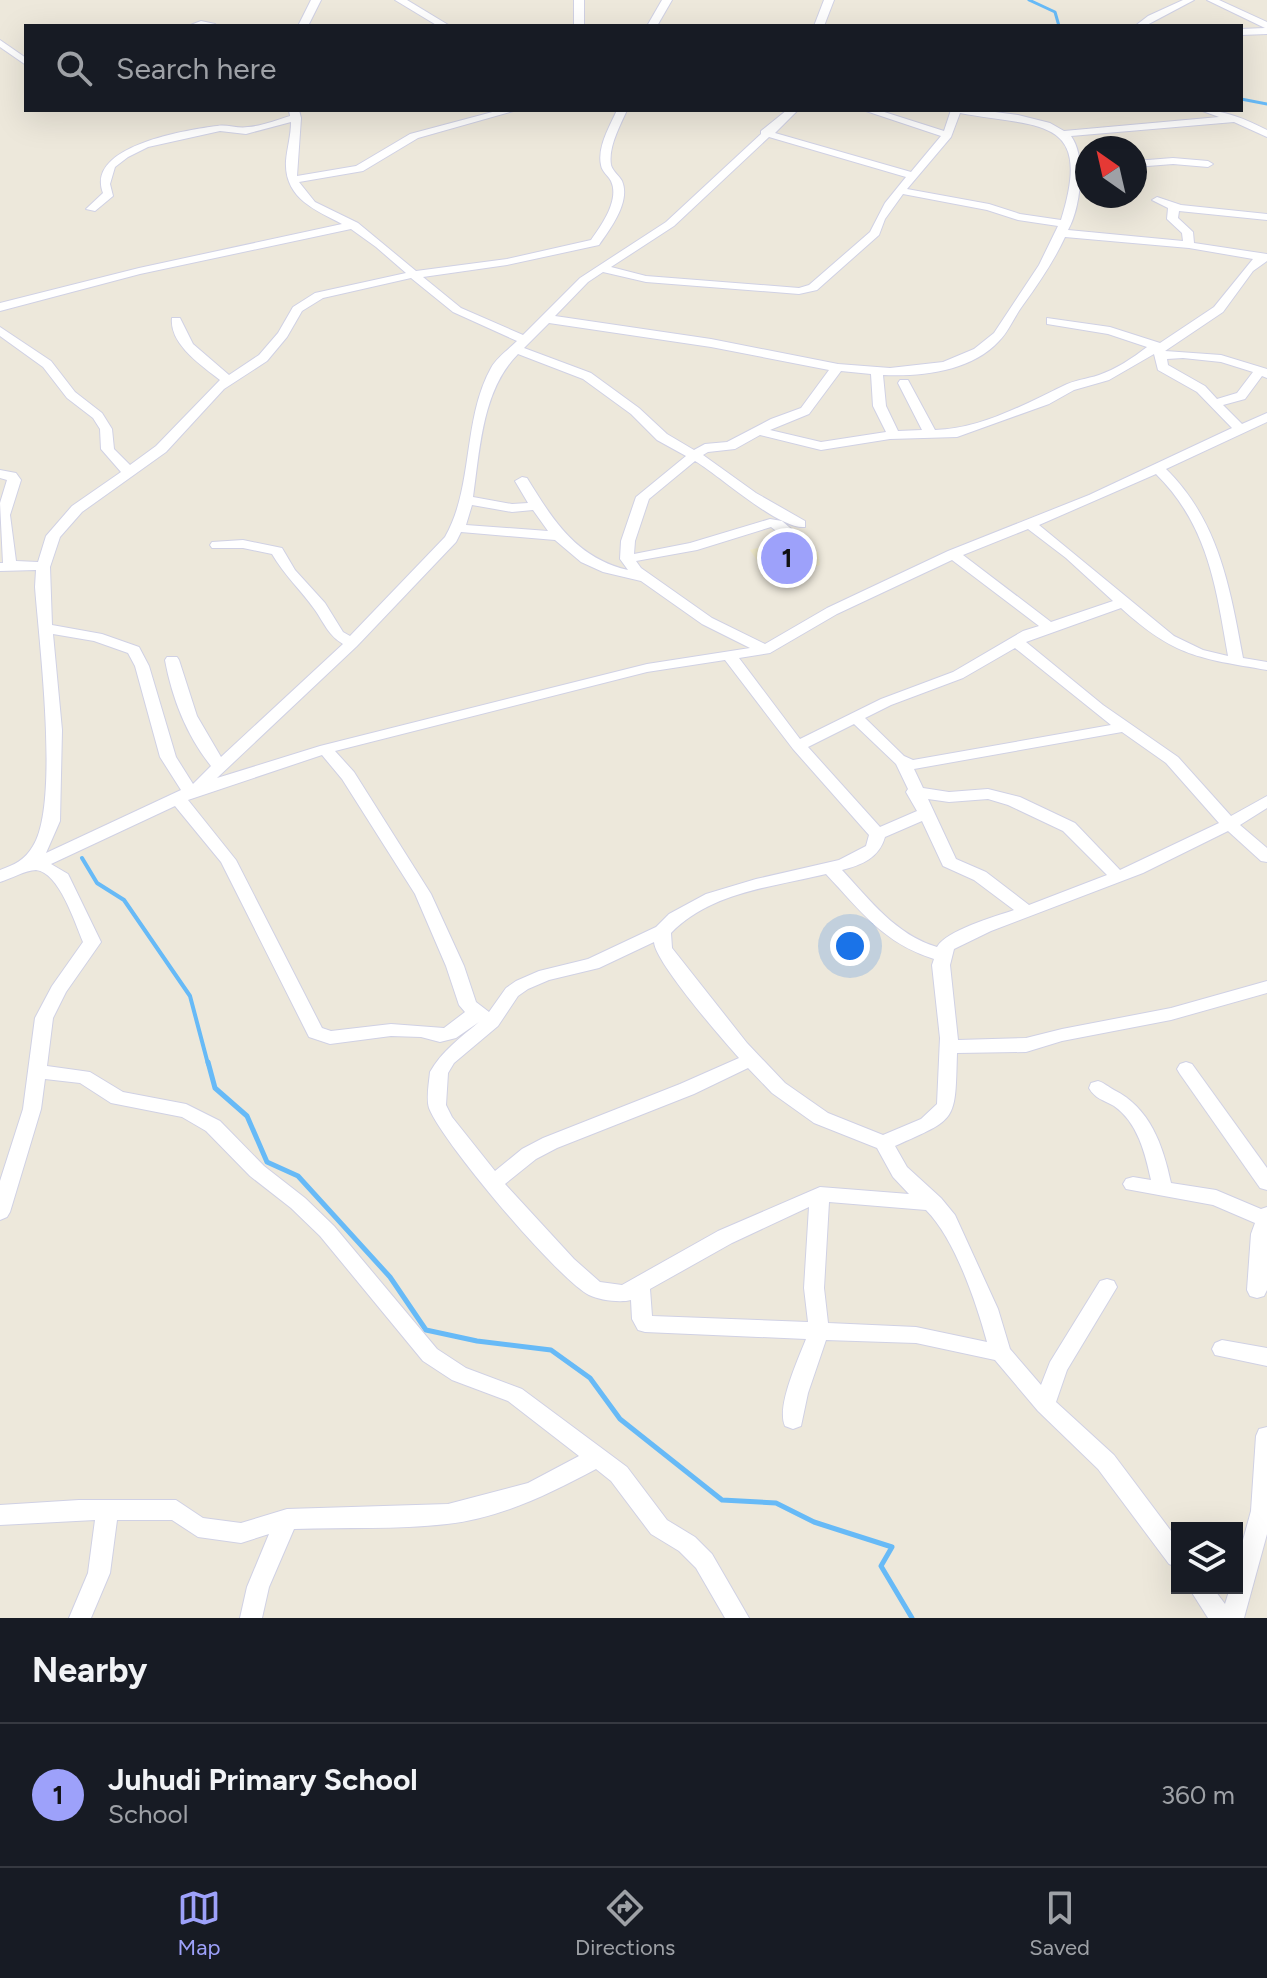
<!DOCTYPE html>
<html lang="en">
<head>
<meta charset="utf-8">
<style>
	:root { --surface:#171b24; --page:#20242c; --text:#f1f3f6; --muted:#9ea1a6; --line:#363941; --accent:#9da1fa }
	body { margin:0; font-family:Figtree,sans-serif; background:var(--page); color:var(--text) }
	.controls { position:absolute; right:24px; bottom:24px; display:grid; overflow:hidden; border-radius:0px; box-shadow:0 8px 32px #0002 }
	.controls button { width:72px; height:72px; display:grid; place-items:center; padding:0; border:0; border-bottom:2px solid var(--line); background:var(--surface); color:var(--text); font:40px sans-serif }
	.compass { position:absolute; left:1075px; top:136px; width:72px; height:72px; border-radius:50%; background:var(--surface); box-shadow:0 8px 32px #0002; rotate:326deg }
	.you { position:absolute; left:850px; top:946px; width:28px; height:28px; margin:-20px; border:6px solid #fff; border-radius:50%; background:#1a73e8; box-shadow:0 0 0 12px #1a73e833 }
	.badge { display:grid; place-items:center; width:52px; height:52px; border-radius:50%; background:var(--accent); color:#111; font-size:26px; font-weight:700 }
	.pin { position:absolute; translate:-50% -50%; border:4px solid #fff; box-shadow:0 2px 8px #0006 }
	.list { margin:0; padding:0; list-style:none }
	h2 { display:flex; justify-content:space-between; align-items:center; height:104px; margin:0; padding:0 32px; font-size:34px }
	h2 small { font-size:26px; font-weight:400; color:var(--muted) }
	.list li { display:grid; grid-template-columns:52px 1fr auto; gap:24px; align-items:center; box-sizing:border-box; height:144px; padding:0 32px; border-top:2px solid var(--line) }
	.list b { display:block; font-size:30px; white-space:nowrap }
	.list p { margin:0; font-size:26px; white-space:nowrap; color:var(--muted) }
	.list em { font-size:26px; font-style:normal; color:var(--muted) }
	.icon { flex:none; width:44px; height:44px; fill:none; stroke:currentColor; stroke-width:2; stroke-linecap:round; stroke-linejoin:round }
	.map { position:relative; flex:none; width:1267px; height:1618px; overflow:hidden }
	.search { position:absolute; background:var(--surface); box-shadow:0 8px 32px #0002; left:24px; right:24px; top:24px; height:88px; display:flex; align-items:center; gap:20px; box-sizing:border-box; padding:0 28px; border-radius:0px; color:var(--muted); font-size:30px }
	.sheet { height:248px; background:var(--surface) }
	nav { display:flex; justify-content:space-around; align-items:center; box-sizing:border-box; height:112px; border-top:2px solid var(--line); background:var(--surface); font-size:22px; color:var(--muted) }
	nav a { display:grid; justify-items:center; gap:4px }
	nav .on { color:var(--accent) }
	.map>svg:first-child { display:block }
	.education { fill:#f0eac9 }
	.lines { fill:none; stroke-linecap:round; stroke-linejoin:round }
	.stream-far2 { stroke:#67baf7; stroke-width:3 }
	.stream-far1 { stroke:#67baf7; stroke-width:4 }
	.stream { stroke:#67baf7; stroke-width:5 }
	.minor-casing { stroke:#d0d1e4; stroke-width:2 }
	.minor { fill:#fff; fill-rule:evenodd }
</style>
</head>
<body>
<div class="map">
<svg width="1267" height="1618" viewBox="0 0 1267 1618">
	<rect width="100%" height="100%" fill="#ede8db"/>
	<!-- education -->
	<polygon class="education" points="786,540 818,552 820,565 796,571 782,578 765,572 750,550"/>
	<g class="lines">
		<!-- stream-far2 -->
		<g class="stream-far2">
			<polyline points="1029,0 1055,12 1059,26"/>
			<polyline points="1241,99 1267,104"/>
		</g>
		<!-- stream-far1 -->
		<polyline class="stream-far1" points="82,858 97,883 124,900 190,996 208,1064"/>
		<!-- stream -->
		<polyline class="stream" points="208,1062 215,1088 247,1116 267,1162 298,1176 390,1277 426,1330 477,1341 551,1350 590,1378 620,1419 722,1500 776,1503 814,1522 892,1547 881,1566 912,1618"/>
		<!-- minor casing -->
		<g class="minor-casing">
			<g id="minor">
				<polygon points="311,0 321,0 308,26 298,26"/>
				<polygon points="395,0 407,0 450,26 438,26"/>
				<rect x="574" y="0" width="10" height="26"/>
				<polygon points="662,0 672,0 657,26 647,26"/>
				<polygon points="824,0 834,0 824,26 814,26"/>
				<polygon points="1183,0 1194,0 1145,26 1135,26 1148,16"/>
				<polygon points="1207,0 1219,0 1267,22 1267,34 1241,35 1241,29 1265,28"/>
				<polygon points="201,21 215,24 217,26 188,26"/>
				<polygon points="0,40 26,58 26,65 0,47"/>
				<path d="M289 110H299L301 118 297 176 356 166 410 134 500 110H517L418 138 363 171 299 182 315 202 358 223 416 271 507 259 591 240C601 226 620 200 611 181 608 175 602 172 601 165 597 147 610 126 617 110H627C620 126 608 147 611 165 613 172 619 175 622 181 631 202 610 229 599 245L507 265 423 277 461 308 523 335 580 278 666 222 761 134V131L787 110H798L775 133 911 172 941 136 863 110H878L944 131 951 110H980L1018 115 1050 123 1064 131 1219 117 1200 110C1225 110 1245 119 1267 130V137L1234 122 1071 136C1087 158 1080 209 1068 230L1183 241 1182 233 1167 219 1168 208 1152 200 1157 197 1181 205 1267 214V220L1179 211 1178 218 1193 232 1194 243 1267 254V261L1253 271 1223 312 1165 351 1221 355 1267 369V378L1262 376 1245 399 1223 405 1242 424 1267 413V422L1166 469C1219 521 1230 588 1243 658L1267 662V670C1199 658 1175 657 1121 608L1026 642 1103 705 1178 757 1231 816 1267 796V808L1240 825 1267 848V862L1261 861 1228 831 1143 873 991 931 954 949 950 965 958 1040 1026 1038 1062 1029 1171 1008 1267 981V993L1171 1020 1062 1041 1026 1052 957 1053C955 1122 958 1118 895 1146L907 1167 941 1198 955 1215 998 1309 1010 1349 1041 1385 1050 1362 1100 1281 1107 1279 1114 1281 1117 1287 1067 1370 1056 1402 1114 1455 1177 1539V1567L1169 1564 1098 1469 1038 1411 995 1360 916 1343 826 1340 808 1393 801 1426 793 1429 785 1426C776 1407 798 1360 806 1339L645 1332 638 1330 632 1319 631 1300C620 1303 599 1300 589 1295 558 1279 442 1142 429 1108 426 1098 429 1083 430 1072 442 1051 460 1038 479 1022L456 1038 440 1042 421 1037 391 1036 330 1044 309 1037 221 862 175 806 51 864 68 874 101 942 66 992 53 1018 47 1066 90 1072 123 1092 186 1104 220 1121 264 1166 305 1198 334 1226 437 1349 466 1368 522 1389 627 1467 667 1520 695 1537 712 1554 749 1618H725L696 1568 679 1551 651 1534 611 1481 596 1469C549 1494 501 1518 447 1524 397 1530 345 1527 294 1529L269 1587 262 1618H240L247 1587 269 1534 241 1543 198 1537 172 1520H117L110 1573 91 1618H69L88 1573 95 1520 0 1525V1505L79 1500H176L203 1518 241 1523 287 1509 448 1504 528 1483 579 1456 508 1401 452 1380 423 1361 320 1236 291 1208 250 1176 206 1131 182 1117 111 1103 80 1083 45 1079 41 1109 10 1212 7 1217 0 1220V1181L23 1109 35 1018 52 986 83 942C75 923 59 872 36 870 25 870 11 879 0 882V870C14 865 25 860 33 846 60 804 39 641 35 587L36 570 0 571V563H3L0 503 7 480 0 478V470L16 473 21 480 10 515 16 561 38 562 46 536 72 506 121 472 101 449 100 429 93 418 67 398 43 367 0 336V327L51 361 75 392 102 413 112 429 114 449 130 465 156 446 220 380C202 366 169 344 172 318H180L193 344 229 375 259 355 278 333 293 307 315 293 406 273 376 247 351 229 140 274 0 311V303L139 268 342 224C315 210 284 198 286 161 287 148 291 136 291 122L246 134 220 131 148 147 128 157 115 167 110 184 113 196 95 211 86 209 103 193C85 146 186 130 217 126 227 124 238 129 248 127 262 126 277 120 290 116ZM960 113C1039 128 1094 115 1061 220L1020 214 989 204 907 189 951 137ZM769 137 906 177 885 203 870 232 809 285 799 288 646 276 611 267 674 226ZM903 194 987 210 1018 220 1058 226 1039 265 994 333 974 349 943 362 890 368 838 364 711 339 555 316 588 282 603 272 646 282 799 294 817 290 879 235 885 219ZM1065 237 1189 248 1253 259 1214 307 1160 343 1110 327 1047 318V324L1108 334 1147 347C1133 358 1116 369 1099 375 1087 379 1074 380 1063 386 1024 405 979 429 935 430L908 380H900L898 383 922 430 898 431 886 406 883 375C921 377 972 371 999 341 1009 331 1014 317 1023 305 1039 283 1054 261 1065 237ZM411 278 453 312 517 341C509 349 496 358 491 368 462 421 474 486 445 537L350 636 343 632 325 603 295 570 282 548 243 540 212 542 210 545 212 548H243L272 554C284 575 301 590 315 610 324 623 329 636 343 644L221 757 197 716 179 660 177 657H167L165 660C172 698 187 736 211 766L193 784 176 757 149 666 139 647 102 634 52 625 50 567 60 537 82 512 166 452 224 389 267 361 287 337 302 311 323 298ZM549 323 711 347 829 370 801 408 771 419 727 442 705 444 694 450 667 434 639 408 591 373 524 348ZM518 354 583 379 631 414 657 440 686 456 636 497 621 541 620 559 628 570C576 558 553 520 527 478L522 477 515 481 528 503 512 504 473 497C480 449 482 390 518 354ZM1154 354 1158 370 1197 392 1232 428 1089 495 948 551 827 608 765 644 712 618 641 568 636 561 697 550 771 527 792 543H802L804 540 782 521 770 519 690 543 634 554 635 541 649 499 695 461C719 475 779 530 805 527V521L756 493 703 455 708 452 735 449 760 435 821 450 890 439 957 437 1049 404 1074 390 1109 380ZM1183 358 1221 362 1253 372 1237 393 1217 399 1205 386 1168 365 1167 359ZM841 371 871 374 873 406 886 432 821 442 770 430 809 414ZM1156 474C1208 525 1216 587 1228 656L1203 650 1174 636 1039 525ZM472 505 512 512 533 510 548 531 466 525ZM1028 529 1066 558 1113 601 1051 622 963 555ZM461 532 555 540 581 562 603 572 641 581 702 624 750 648 647 664 320 746 217 778 357 646 456 542ZM952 560 1039 626 1023 631 953 672 881 699 800 739 739 658 770 653 837 614ZM53 634 94 641 128 653 135 666 160 757 181 790 46 853 60 821 62 730ZM1015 648 1111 725 913 760 904 756 865 718 891 705 963 678ZM725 660 793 749 869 835 866 846 839 860 756 879 706 894 669 914 656 927 588 959 539 971 516 981 506 988 489 1012 476 1002 464 966 431 894 354 772 335 751 647 672ZM854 724 896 764 908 789 906 792 917 811 880 827 808 747ZM1122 732 1166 763 1219 823 1120 870 1075 823 1020 797 988 789 949 792 923 788 914 769ZM322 755 342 779 415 894 446 966 459 1005 465 1012 444 1028 391 1024 331 1031 322 1028 236 860 188 800ZM928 799 949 802 988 799 1008 805 1063 831 1107 875 1029 905 986 872 956 859ZM922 821 943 866 974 880 1014 910C994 917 947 930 937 947 896 935 870 900 842 870 862 865 879 858 885 837ZM826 874C861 911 883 943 934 959L932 965 940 1038 937 1104 921 1119 883 1135 828 1113 785 1083 747 1043 672 948 671 933C711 892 773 887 826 874ZM654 942C655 962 722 1039 739 1058L680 1084 543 1138 522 1149 495 1171 452 1117 446 1105 448 1073 454 1063 498 1026 518 996 528 989 549 980 599 968ZM748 1068 772 1093 814 1123 877 1148 893 1177 909 1194 820 1187 718 1231 622 1285 600 1282 574 1259 505 1184 536 1159 557 1148 694 1094ZM829 1202 926 1210C955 1239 976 1302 987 1342L916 1327 828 1323 824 1288ZM809 1207 804 1288 808 1322 652 1316 650 1289 732 1243Z"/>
				<polygon points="1173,158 1208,161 1213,164 1208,167 1173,164 1135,167 1135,161"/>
				<polygon points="1186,1062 1192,1064 1267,1168 1267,1190 1260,1188 1180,1074 1177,1069 1180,1064"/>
				<path d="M1098 1081C1105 1083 1108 1087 1114 1090 1150 1108 1163 1145 1171 1183L1216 1190 1261 1209 1267 1207V1290L1264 1296 1257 1298 1250 1296 1247 1290 1251 1234 1255 1223 1213 1205 1126 1189 1123 1184 1126 1179 1133 1177 1151 1180C1145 1153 1138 1123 1114 1106 1104 1100 1095 1099 1089 1088L1091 1083Z"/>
				<polygon points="1222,1340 1267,1348 1267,1366 1215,1355 1212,1349 1215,1343"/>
				<polygon points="1267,1427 1267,1534 1244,1618 1208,1618 1189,1588 1213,1588 1225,1604 1230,1588 1237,1588 1237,1562 1251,1511 1256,1436 1259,1429"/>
			</g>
		</g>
		<!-- minor -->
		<use href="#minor" class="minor"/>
	</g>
</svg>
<div class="controls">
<button><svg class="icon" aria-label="layers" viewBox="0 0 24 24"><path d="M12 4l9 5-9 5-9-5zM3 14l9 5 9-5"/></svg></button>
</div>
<svg class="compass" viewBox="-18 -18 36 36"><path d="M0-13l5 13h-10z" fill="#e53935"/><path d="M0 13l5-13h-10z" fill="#9ea1a6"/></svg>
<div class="you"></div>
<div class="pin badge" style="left:787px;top:558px">1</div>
<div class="search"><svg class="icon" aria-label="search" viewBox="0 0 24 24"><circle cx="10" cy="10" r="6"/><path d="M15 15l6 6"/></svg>Search here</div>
</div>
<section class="sheet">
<h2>Nearby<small></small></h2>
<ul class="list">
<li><span class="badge">1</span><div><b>Juhudi Primary School</b><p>School</p></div><em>360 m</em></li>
</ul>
</section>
<nav>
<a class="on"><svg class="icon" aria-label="map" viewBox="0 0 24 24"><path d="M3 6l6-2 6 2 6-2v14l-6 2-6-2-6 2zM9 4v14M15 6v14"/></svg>Map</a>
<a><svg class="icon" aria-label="directions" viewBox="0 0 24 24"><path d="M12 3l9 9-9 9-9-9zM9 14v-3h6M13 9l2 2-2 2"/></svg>Directions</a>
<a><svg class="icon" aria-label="saved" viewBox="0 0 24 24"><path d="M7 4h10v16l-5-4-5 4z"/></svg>Saved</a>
</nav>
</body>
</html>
